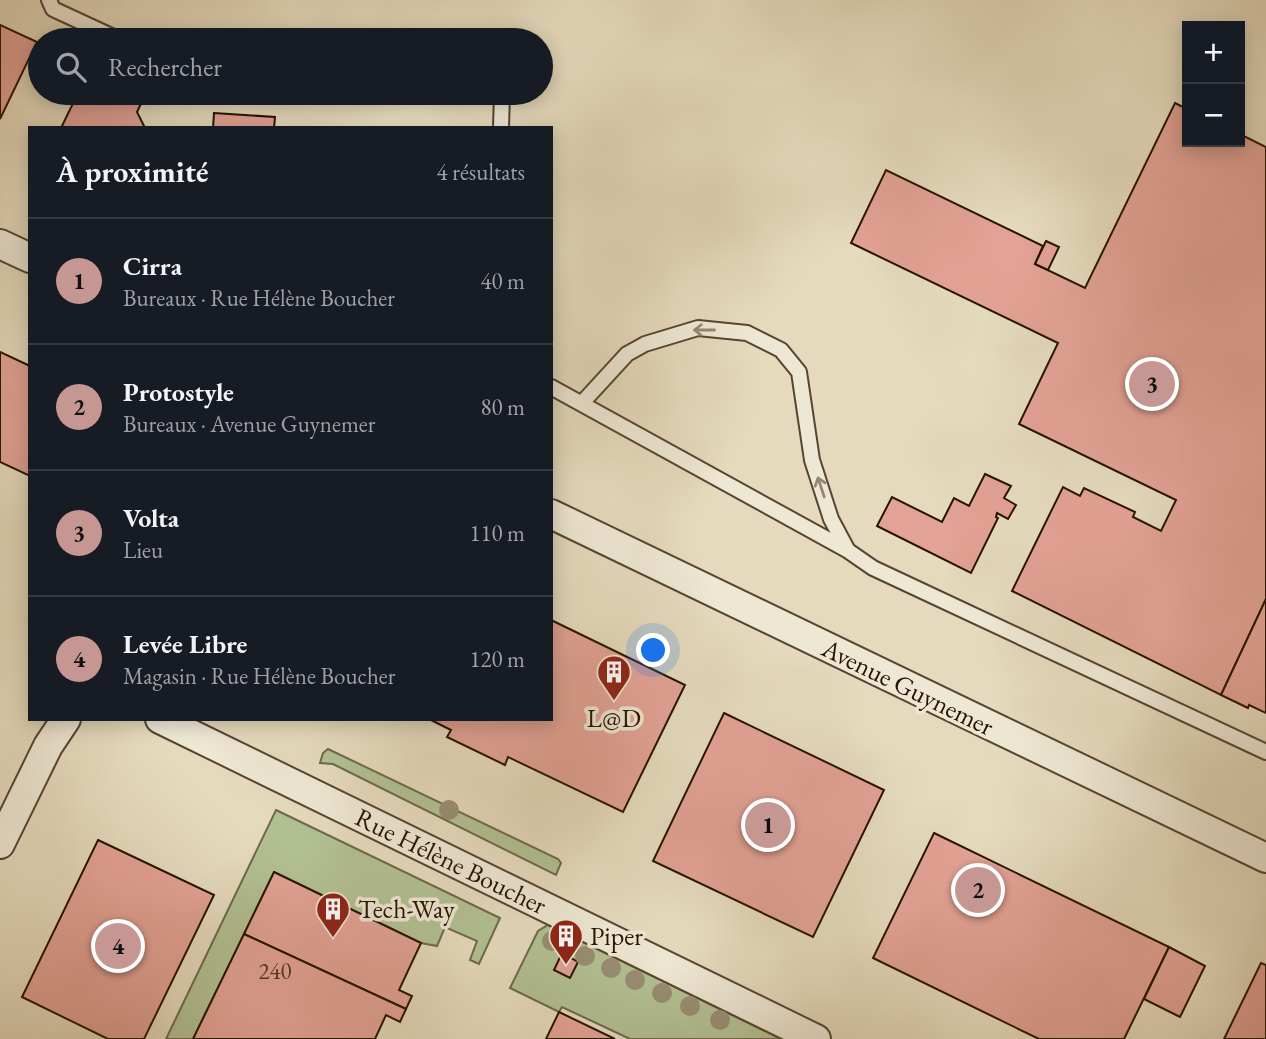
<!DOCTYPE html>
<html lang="fr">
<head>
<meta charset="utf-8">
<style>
	:root { --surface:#171b24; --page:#242831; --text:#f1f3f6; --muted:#9ea1a6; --line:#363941; --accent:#c59692 }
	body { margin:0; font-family:"EB Garamond",serif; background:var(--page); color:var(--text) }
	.controls { position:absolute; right:21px; top:21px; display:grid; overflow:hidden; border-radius:0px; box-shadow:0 4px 18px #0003 }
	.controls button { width:63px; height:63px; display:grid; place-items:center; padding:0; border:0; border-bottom:2px solid var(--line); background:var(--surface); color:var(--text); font:35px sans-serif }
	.you { position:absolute; left:654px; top:651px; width:24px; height:24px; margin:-18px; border:5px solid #fff; border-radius:50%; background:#1a73e8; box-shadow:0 0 0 10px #1a73e833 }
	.badge { display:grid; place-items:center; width:46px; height:46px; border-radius:50%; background:var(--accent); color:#111; font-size:23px; font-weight:700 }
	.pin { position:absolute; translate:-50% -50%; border:4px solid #fff; box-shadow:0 2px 7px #0006 }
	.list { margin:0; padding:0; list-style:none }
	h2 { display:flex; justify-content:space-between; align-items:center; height:91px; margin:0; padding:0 28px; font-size:30px }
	h2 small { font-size:23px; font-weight:400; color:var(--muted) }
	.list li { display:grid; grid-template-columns:46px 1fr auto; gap:21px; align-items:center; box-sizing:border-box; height:126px; padding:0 28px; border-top:2px solid var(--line) }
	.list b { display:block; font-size:26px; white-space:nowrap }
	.list p { margin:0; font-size:23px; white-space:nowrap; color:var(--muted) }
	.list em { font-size:23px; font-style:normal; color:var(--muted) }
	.icon { flex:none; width:38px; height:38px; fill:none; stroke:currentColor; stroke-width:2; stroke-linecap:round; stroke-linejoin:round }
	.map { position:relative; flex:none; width:1266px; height:1039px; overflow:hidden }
	.search { position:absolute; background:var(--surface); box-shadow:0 4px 18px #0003; left:28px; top:28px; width:525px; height:77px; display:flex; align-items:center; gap:18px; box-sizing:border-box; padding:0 24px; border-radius:38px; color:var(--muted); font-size:26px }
	.panel { position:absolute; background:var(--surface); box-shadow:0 4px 18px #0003; left:28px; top:126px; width:525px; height:595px; border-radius:0px }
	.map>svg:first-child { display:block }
	.green { fill:#b2c093; stroke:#6c6a4a; stroke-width:2 }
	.building { fill:#e2a295; stroke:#271301; stroke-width:2 }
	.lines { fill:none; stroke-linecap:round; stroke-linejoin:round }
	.lane-casing { stroke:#564530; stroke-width:18 }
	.street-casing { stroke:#564530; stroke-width:32 }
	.lane { stroke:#eee7d4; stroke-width:14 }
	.street { stroke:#eee7d4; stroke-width:28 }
	.tree { fill:#978e72 }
	.oneway { stroke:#948875 }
	.labels { text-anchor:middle; stroke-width:7; stroke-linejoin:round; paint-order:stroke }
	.number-label { font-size:23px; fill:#563726 }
	.street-label { font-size:26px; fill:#271301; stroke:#eee7d4 }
	.poi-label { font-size:26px; fill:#271301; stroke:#eee7d4; text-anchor:start }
</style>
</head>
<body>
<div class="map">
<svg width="1266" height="1039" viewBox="0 0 1266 1039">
	<rect width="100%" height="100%" fill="#e5dabd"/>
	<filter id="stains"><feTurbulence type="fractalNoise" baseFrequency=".00286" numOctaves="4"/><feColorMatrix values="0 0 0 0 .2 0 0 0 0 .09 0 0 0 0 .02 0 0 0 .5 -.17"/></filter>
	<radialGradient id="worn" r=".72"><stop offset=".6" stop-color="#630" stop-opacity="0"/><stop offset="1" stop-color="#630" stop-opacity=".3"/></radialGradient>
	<!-- green -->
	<g class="green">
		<polygon points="328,749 558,859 561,863 556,875 333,764 320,763 323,753"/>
		<polygon points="276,810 500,918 479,964 470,960 477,941 445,927 437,946 421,943 274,872 193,1039 166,1039"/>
		<polygon points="548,925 781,1039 630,1039 562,1007 559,1012 510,988 538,931"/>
	</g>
	<!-- building -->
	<g class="building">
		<polygon points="0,25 37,42 0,119"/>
		<polygon points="78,93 140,93 145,95 137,112 145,128 61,128"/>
		<polygon points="1175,103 1187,109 1187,142 1240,142 1240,134 1266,147 1266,599 1221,695 1012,591 1063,487 1080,496 1084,488 1135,512 1133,517 1161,531 1176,500 1019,424 1058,343 851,243 886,170 1043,246 1035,264 1085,288"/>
		<polygon points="214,113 275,117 274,128 213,128"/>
		<polygon points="1046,241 1059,247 1048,270 1035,264"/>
		<polygon points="0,352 30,366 30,476 0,462"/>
		<polygon points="985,474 1011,486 1004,498 1016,505 1008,519 997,513 996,517 998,518 971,573 877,526 892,497 942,522 954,498 969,506"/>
		<polygon points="1266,599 1266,713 1249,705 1248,708 1221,695"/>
		<polygon points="551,620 685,685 623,812 508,757 505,765 447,737 451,730 429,719 551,719"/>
		<polygon points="724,713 884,790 813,937 653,861"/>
		<polygon points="934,833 1169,947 1124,1039 1039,1039 873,958"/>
		<polygon points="98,840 214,895 144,1039 108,1039 22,997"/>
		<polygon points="274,872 421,943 399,990 412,996 406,1009 244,934"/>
		<polygon points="244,934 406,1009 400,1022 386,1015 375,1039 193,1039"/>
		<polygon points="1169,947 1205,966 1180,1017 1144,999"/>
		<polygon points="562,953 578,962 570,978 554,970"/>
		<polygon points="1261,963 1266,965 1266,1039 1224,1039"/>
		<polygon points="559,1012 615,1039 546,1039"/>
	</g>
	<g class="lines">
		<!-- lane casing -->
		<g class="lane-casing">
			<g id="lane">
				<polyline points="49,0 53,9 120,40"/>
				<polyline points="501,128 502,93"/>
				<polyline points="551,387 847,550 873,568 1266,752"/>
				<polyline points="582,403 627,354 645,344 698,328 747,333 781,350 799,372 812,460 831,519 847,549"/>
			</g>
		</g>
		<!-- street casing -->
		<g class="street-casing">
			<g id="street">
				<polyline points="0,244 30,258"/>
				<polyline points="551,514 1266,858"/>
				<polyline points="160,719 816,1039"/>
				<polyline points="0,844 48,746 66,719"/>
			</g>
		</g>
		<!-- lane -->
		<use href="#lane" class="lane"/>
		<!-- street -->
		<use href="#street" class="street"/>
	</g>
	<!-- trees -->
	<g class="tree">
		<circle cx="449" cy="810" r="10"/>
		<circle cx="552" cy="941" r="10"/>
		<circle cx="585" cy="956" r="10"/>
		<circle cx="611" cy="968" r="10"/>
		<circle cx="635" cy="980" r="10"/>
		<circle cx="662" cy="993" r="10"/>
		<circle cx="690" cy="1006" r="10"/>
		<circle cx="720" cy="1020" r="10"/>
	</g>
	<!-- one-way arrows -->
	<defs><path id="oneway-shaft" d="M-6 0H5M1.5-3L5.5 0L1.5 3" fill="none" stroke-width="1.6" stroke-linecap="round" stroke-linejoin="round" transform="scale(1.75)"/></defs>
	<g class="oneway">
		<use href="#oneway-shaft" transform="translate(704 330) rotate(180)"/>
		<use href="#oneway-shaft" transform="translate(821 487) rotate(-108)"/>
	</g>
	<!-- icons -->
	<defs>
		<g id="building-pin" transform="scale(1.75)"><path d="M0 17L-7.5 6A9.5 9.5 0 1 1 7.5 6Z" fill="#8f2418" stroke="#eee7d4"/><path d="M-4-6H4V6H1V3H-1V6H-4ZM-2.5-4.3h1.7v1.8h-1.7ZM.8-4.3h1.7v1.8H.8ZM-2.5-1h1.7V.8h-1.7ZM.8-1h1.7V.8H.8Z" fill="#fff"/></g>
	</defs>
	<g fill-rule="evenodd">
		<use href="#building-pin" x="614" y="672"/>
		<use href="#building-pin" x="333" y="909"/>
		<use href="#building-pin" x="566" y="936"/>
	</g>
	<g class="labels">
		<!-- number labels -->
		<g class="number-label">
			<text x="275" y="979">240</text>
		</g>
		<!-- street labels -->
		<g class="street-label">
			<text transform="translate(908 687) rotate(26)" y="9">Avenue Guynemer</text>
			<text transform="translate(451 861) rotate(26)" y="9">Rue Hélène Boucher</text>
		</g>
		<!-- poi labels -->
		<g class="poi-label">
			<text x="614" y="727" text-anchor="middle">L@D</text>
			<text x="358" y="918">Tech-Way</text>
			<text x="590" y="945">Piper</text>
		</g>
	</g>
	<rect width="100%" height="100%" filter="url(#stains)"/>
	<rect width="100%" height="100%" fill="url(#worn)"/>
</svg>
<div class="controls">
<button>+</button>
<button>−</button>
</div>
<div class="you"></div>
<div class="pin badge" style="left:768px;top:825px">1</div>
<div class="pin badge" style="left:978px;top:890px">2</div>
<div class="pin badge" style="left:1152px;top:384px">3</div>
<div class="pin badge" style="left:118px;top:946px">4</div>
<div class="search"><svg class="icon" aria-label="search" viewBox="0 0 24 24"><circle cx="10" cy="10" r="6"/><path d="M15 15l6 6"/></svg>Rechercher</div>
<section class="panel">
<h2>À proximité<small>4 résultats</small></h2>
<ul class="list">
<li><span class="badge">1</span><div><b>Cirra</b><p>Bureaux · Rue Hélène Boucher</p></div><em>40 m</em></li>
<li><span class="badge">2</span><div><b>Protostyle</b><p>Bureaux · Avenue Guynemer</p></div><em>80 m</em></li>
<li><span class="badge">3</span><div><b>Volta</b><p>Lieu</p></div><em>110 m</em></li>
<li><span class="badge">4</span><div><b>Levée Libre</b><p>Magasin · Rue Hélène Boucher</p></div><em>120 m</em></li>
</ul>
</section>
</div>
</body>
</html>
